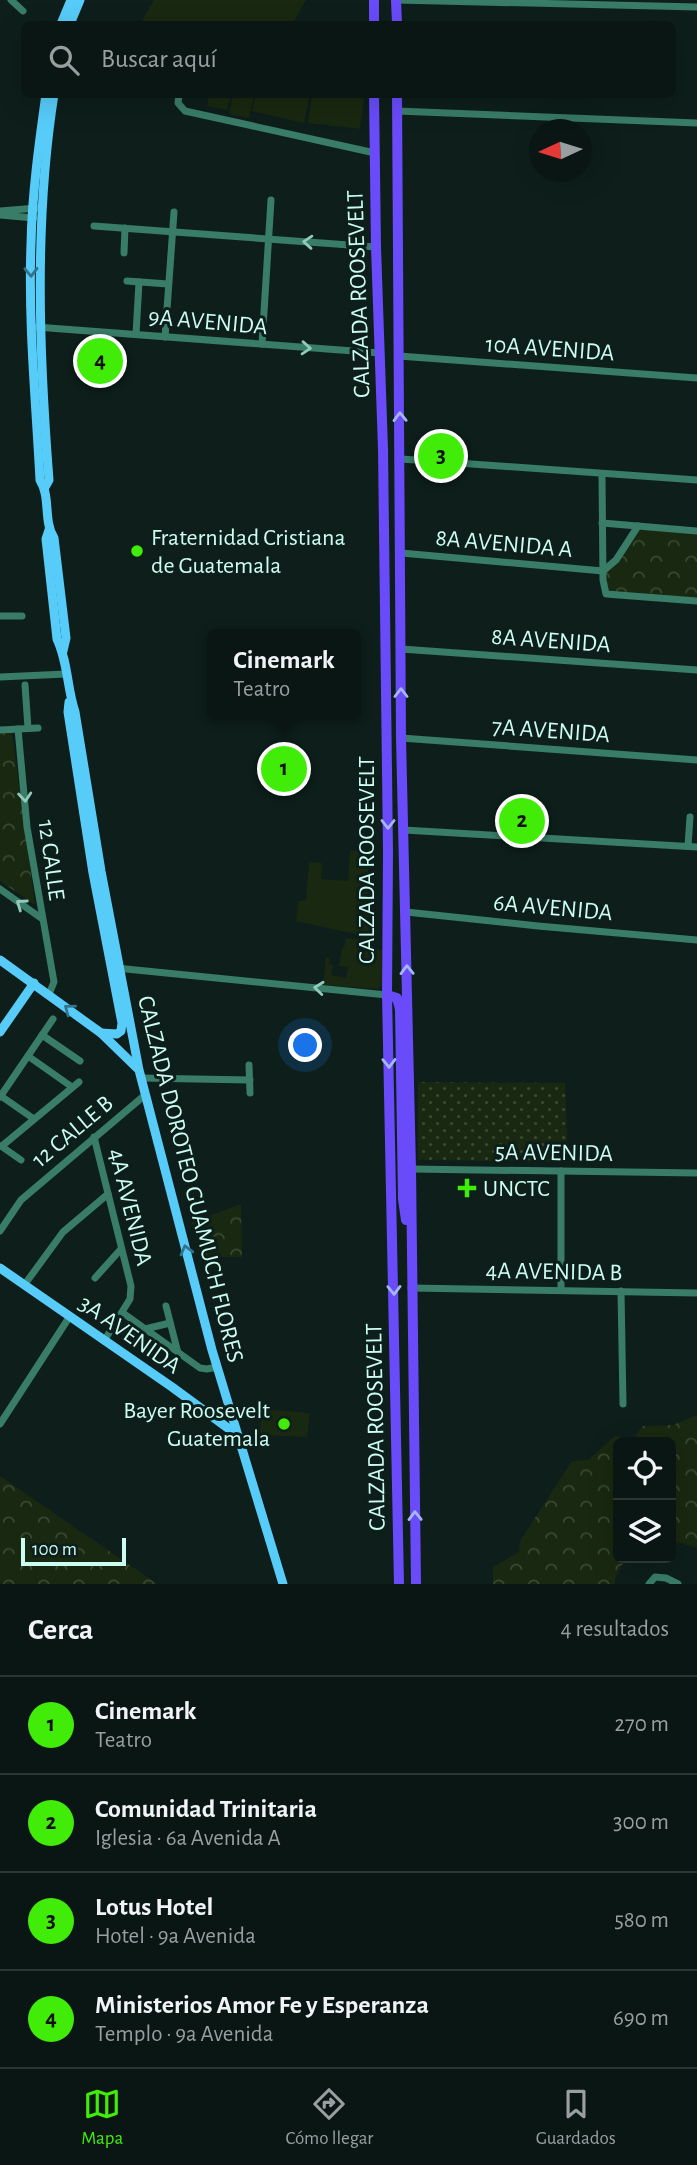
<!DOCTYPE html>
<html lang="es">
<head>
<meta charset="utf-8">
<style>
	:root { --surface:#0a1614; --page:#131f1d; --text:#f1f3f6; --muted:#999fa0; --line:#2a3534; --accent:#41ed08 }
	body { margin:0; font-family:"Alegreya Sans",sans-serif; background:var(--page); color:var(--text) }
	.controls { position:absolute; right:21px; bottom:21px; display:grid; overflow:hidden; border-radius:10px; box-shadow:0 7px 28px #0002 }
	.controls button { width:63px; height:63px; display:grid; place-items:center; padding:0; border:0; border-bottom:2px solid var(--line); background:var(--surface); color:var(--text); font:35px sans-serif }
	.compass { position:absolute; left:529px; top:119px; width:63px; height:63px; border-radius:50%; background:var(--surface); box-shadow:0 7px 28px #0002; rotate:266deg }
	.scale { position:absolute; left:21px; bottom:18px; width:105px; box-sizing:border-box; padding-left:7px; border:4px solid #ccfdf2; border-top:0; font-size:19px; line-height:24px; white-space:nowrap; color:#ccfdf2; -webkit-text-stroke:5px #0d1e1b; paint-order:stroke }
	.you { position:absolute; left:306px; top:1046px; width:24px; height:24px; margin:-18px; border:5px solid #fff; border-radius:50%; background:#1a73e8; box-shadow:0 0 0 10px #1a73e833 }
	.badge { display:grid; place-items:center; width:46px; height:46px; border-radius:50%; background:var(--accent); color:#111; font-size:23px; font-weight:700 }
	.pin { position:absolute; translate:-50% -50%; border:4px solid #fff; box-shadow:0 2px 7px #0006 }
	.popup { position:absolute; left:207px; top:629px; width:154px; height:91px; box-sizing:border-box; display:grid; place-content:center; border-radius:10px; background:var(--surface); filter:drop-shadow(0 2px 5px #0005); font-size:23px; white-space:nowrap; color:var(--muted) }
	.popup b { font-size:26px; color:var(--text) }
	.popup::after { content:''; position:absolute; left:50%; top:100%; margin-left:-14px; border:14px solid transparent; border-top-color:var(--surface) }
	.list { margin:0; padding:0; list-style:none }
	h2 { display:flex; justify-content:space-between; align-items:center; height:91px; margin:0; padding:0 28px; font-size:30px }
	h2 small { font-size:23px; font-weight:400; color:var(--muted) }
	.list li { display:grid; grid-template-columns:46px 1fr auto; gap:21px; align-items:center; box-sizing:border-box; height:98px; padding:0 28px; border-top:2px solid var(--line) }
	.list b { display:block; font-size:26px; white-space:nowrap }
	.list p { margin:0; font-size:23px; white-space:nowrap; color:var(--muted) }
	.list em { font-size:23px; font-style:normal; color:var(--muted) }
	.icon { flex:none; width:38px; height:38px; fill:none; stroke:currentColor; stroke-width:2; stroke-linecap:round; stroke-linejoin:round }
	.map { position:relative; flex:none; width:697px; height:1584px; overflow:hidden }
	.search { position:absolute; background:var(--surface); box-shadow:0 7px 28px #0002; left:21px; right:21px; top:21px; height:77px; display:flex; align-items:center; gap:18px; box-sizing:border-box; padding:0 24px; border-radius:10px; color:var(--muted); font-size:26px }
	.sheet { height:483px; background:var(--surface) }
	nav { display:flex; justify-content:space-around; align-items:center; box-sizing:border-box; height:98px; border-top:2px solid var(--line); background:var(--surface); font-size:19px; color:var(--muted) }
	nav a { display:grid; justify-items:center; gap:4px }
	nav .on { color:var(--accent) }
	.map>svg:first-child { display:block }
	.grass { fill:url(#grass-dots) }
	.forest { fill:url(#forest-crowns) }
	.garden { fill:#192810 }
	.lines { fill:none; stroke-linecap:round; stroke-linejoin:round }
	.minor { stroke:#397c67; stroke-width:7 }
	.major { stroke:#57ccf9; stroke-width:9 }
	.highway { stroke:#694bf9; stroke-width:10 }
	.oneway { stroke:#91c9ba }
	.oneway2 { stroke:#32758a }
	.oneway3 { stroke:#a4b6f5 }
	.poi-dot { fill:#41ed08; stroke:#0d1e1b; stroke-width:2.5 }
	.labels { text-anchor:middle; stroke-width:6; stroke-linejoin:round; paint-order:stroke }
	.street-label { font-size:24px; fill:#ccfdf2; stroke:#0d1e1b }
	.poi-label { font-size:24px; fill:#ccfdf2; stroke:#0d1e1b; text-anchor:start }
</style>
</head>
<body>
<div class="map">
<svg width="697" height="1584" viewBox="0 0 697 1584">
	<defs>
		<pattern id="grass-dots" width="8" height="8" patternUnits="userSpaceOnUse" patternTransform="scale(1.75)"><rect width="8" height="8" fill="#192810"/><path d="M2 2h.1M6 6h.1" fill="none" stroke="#394833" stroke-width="1.8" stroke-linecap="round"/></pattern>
		<pattern id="forest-crowns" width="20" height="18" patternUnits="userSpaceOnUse" patternTransform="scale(1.75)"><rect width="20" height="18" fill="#192810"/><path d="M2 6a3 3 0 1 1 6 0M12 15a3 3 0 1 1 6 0" fill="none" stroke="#394833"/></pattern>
	</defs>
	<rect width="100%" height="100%" fill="#0d1e1b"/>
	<!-- grass -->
	<polygon class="grass" points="418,1082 565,1083 568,1162 418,1160"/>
	<!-- forest -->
	<g class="forest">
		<polygon points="639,529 697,533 697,599 607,592 605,572"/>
		<polygon points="12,732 35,905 0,881 0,733"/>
		<polygon points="241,1204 242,1257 203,1257 191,1223"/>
		<polygon points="697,1415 697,1548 671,1540 671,1442 618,1442 618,1558 626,1558 615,1578 615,1584 493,1584 493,1567 519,1552 520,1541 572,1461 588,1460 615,1436 634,1439 642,1426 673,1425"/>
		<polygon points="0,1476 9,1482 157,1584 0,1584"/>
	</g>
	<!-- garden -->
	<g class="garden">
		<polygon points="154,0 306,0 294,22 298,22 296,24 140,24"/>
		<polygon points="256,94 310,95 304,123 252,111"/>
		<polygon points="348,94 364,97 360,129 308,123 312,95"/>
		<polygon points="209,95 231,95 227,110 207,106"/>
		<polygon points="233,95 254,95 249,118 229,114"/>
		<polygon points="350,851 368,851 369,937 296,921 298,901 306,900 309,862 322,863 321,879 348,881"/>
		<polygon points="346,938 360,940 359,946 382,950 382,986 378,989 323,985 326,957 330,958 329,964 333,965 331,975 346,978 348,967 339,966 342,948 344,948"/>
		<polygon points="261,1409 310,1413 307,1437 260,1435"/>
	</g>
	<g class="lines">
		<!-- minor -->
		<g class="minor">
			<polyline points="11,0 23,11"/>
			<polyline points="396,0 697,7"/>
			<polyline points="179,94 178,103 185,111 375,153"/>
			<polyline points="397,111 697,123"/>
			<polyline points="0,211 37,208"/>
			<polyline points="0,215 34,218"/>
			<polyline points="94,226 376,247"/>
			<polyline points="124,253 125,228"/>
			<polyline points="127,281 168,284"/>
			<polyline points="36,327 380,353"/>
			<polyline points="136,334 139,282"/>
			<polyline points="165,337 174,212"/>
			<polyline points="262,344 271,200"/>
			<polyline points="399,356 697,378"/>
			<polyline points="401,459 697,480"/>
			<polyline points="602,474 603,580 606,594 697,601"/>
			<polyline points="602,523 697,531"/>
			<polyline points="401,553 603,571 616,560 638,526"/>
			<polyline points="0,616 22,616"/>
			<polyline points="401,649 697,670"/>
			<polyline points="0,677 66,674"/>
			<polyline points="25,685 28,728"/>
			<polyline points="18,729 27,827 54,982 49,994"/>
			<polyline points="0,730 38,728"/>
			<polyline points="401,738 697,760"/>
			<polyline points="404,830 697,847"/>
			<polyline points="688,846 690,817"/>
			<polyline points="0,889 41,918"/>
			<polyline points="406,912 538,926 697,940"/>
			<polyline points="116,968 387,995"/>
			<polyline points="42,1035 80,1061"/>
			<polyline points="28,1056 72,1087"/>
			<polyline points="249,1065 250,1093"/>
			<polyline points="141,1078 250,1080"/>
			<polyline points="1,1096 34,1119"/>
			<polyline points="0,1097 53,1019"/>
			<polyline points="94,1137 131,1286 130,1299 104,1341"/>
			<polyline points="1,1146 21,1160"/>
			<polyline points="2,1146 79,1082"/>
			<polyline points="411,1169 697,1173"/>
			<polyline points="0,1231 21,1200 145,1095"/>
			<polyline points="95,1278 121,1249"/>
			<polyline points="25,1284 63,1232 108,1194"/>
			<polyline points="411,1288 697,1293"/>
			<polyline points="561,1290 561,1171"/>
			<polyline points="621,1291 623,1404"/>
			<polyline points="166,1306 178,1353"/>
			<polyline points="123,1313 200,1368 207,1369 217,1367"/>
			<polyline points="145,1329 170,1323"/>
			<polyline points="0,1424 70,1316"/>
			<polyline points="649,1584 655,1577 666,1578 678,1584"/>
		</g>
		<!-- major -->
		<g class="major">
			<polyline points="61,24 71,0"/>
			<polyline points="70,24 80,0"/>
			<path d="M46 94C39 144 32 194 31 244 28 323 36 402 40 480 51 497 43 521 54 538L66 638 63 651"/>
			<path d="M45 487 49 480C39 352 34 221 54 94"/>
			<path d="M49 530 46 539 57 639C68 662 67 688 75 712L101 871 139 1070 212 1350 283 1584"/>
			<polyline points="69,702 68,712 93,873 122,1023 121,1031 117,1034 101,1033"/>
			<polyline points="0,960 101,1033 137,1068"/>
			<polyline points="0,1032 34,983"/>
			<polyline points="0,1268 172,1387 236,1434"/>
		</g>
		<!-- highway -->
		<g class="highway">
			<polyline points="374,0 374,24"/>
			<polyline points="396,0 397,24"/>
			<polyline points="374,94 376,247 383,449 388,852 387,995 399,1584"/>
			<polyline points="397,94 401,738 411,1169 416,1584"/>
			<polyline points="387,995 397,998 400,1009 403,1199 406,1220"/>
		</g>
	</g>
	<!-- one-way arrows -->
	<defs><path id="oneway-chevron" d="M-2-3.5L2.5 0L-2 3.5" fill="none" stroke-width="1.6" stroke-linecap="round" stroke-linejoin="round" transform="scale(1.75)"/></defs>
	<g class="oneway">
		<use href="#oneway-chevron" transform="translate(308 242) rotate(-176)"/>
		<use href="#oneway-chevron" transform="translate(306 348) rotate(4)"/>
		<use href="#oneway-chevron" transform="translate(25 797) rotate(85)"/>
		<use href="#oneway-chevron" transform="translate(21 904) rotate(-145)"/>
		<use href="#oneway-chevron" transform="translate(319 988) rotate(-174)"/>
	</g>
	<g class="oneway2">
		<use href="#oneway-chevron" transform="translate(31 272) rotate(89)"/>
		<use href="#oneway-chevron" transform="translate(69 1009) rotate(-143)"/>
		<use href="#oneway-chevron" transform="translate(186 1250) rotate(-105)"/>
	</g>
	<g class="oneway3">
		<use href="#oneway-chevron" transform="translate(400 417) rotate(-91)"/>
		<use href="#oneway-chevron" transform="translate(401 693) rotate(-90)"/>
		<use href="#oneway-chevron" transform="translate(388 824) rotate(90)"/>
		<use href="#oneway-chevron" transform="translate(407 970) rotate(-91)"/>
		<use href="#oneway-chevron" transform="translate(389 1063) rotate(89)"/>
		<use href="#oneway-chevron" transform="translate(394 1290) rotate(89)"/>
		<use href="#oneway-chevron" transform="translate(415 1516) rotate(-91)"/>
	</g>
	<!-- markers -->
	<g class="poi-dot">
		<circle cx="137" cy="551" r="7"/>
		<path d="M463.5 1177.5h7v7h7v7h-7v7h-7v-7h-7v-7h7z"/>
		<circle cx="284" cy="1424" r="7"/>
	</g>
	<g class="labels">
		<!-- street labels -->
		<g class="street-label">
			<text transform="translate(358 294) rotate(-92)" y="8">CALZADA ROOSEVELT</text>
			<text transform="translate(208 321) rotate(5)" y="8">9A AVENIDA</text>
			<text transform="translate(550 348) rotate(4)" y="8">10A AVENIDA</text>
			<text transform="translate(504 543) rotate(5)" y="8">8A AVENIDA A</text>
			<text transform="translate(551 640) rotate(4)" y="8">8A AVENIDA</text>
			<text transform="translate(551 730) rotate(4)" y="8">7A AVENIDA</text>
			<text transform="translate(52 860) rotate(82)" y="8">12 CALLE</text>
			<text transform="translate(366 860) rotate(-90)" y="8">CALZADA ROOSEVELT</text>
			<text transform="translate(553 907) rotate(5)" y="8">6A AVENIDA</text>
			<text transform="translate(72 1131) rotate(-40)" y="8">12 CALLE B</text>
			<text transform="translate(554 1152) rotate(1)" y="8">5A AVENIDA</text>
			<text transform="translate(191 1179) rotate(76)" y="8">CALZADA DOROTEO GUAMUCH FLORES</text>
			<text transform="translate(131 1207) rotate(76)" y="8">4A AVENIDA</text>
			<text transform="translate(554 1271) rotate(1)" y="8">4A AVENIDA B</text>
			<text transform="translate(130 1334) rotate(35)" y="8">3A AVENIDA</text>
			<text transform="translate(375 1427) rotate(-91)" y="8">CALZADA ROOSEVELT</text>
		</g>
		<!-- poi labels -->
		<g class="poi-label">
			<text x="151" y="545">Fraternidad Cristiana<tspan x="151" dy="28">de Guatemala</tspan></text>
			<text x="483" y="1196">UNCTC</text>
			<text x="270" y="1418" text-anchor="end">Bayer Roosevelt<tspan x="270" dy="28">Guatemala</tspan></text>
		</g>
	</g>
</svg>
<div class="controls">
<button><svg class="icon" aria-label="locate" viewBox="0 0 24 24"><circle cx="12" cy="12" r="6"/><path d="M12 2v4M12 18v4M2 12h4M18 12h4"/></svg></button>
<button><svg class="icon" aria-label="layers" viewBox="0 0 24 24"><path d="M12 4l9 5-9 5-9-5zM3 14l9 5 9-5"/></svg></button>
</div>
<svg class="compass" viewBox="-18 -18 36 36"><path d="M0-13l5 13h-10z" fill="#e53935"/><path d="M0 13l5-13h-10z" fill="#999fa0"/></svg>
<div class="scale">100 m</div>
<div class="you"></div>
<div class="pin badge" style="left:284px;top:769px">1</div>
<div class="popup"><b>Cinemark</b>Teatro</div>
<div class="pin badge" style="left:522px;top:821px">2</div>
<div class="pin badge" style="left:441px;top:456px">3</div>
<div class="pin badge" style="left:100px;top:361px">4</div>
<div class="search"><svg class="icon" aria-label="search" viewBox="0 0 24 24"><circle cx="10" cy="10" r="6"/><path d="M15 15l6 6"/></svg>Buscar aquí</div>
</div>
<section class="sheet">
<h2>Cerca<small>4 resultados</small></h2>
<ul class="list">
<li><span class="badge">1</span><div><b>Cinemark</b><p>Teatro</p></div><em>270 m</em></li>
<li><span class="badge">2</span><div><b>Comunidad Trinitaria</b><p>Iglesia · 6a Avenida A</p></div><em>300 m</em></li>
<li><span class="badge">3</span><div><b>Lotus Hotel</b><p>Hotel · 9a Avenida</p></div><em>580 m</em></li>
<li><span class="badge">4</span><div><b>Ministerios Amor Fe y Esperanza</b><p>Templo · 9a Avenida</p></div><em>690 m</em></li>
</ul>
</section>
<nav>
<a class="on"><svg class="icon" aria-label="map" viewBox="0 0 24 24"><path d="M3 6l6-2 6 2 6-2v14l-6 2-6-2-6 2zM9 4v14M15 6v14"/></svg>Mapa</a>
<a><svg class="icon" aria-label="directions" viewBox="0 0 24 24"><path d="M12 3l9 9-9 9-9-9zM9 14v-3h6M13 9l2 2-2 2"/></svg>Cómo llegar</a>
<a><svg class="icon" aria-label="saved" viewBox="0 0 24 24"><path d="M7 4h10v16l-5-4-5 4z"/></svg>Guardados</a>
</nav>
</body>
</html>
